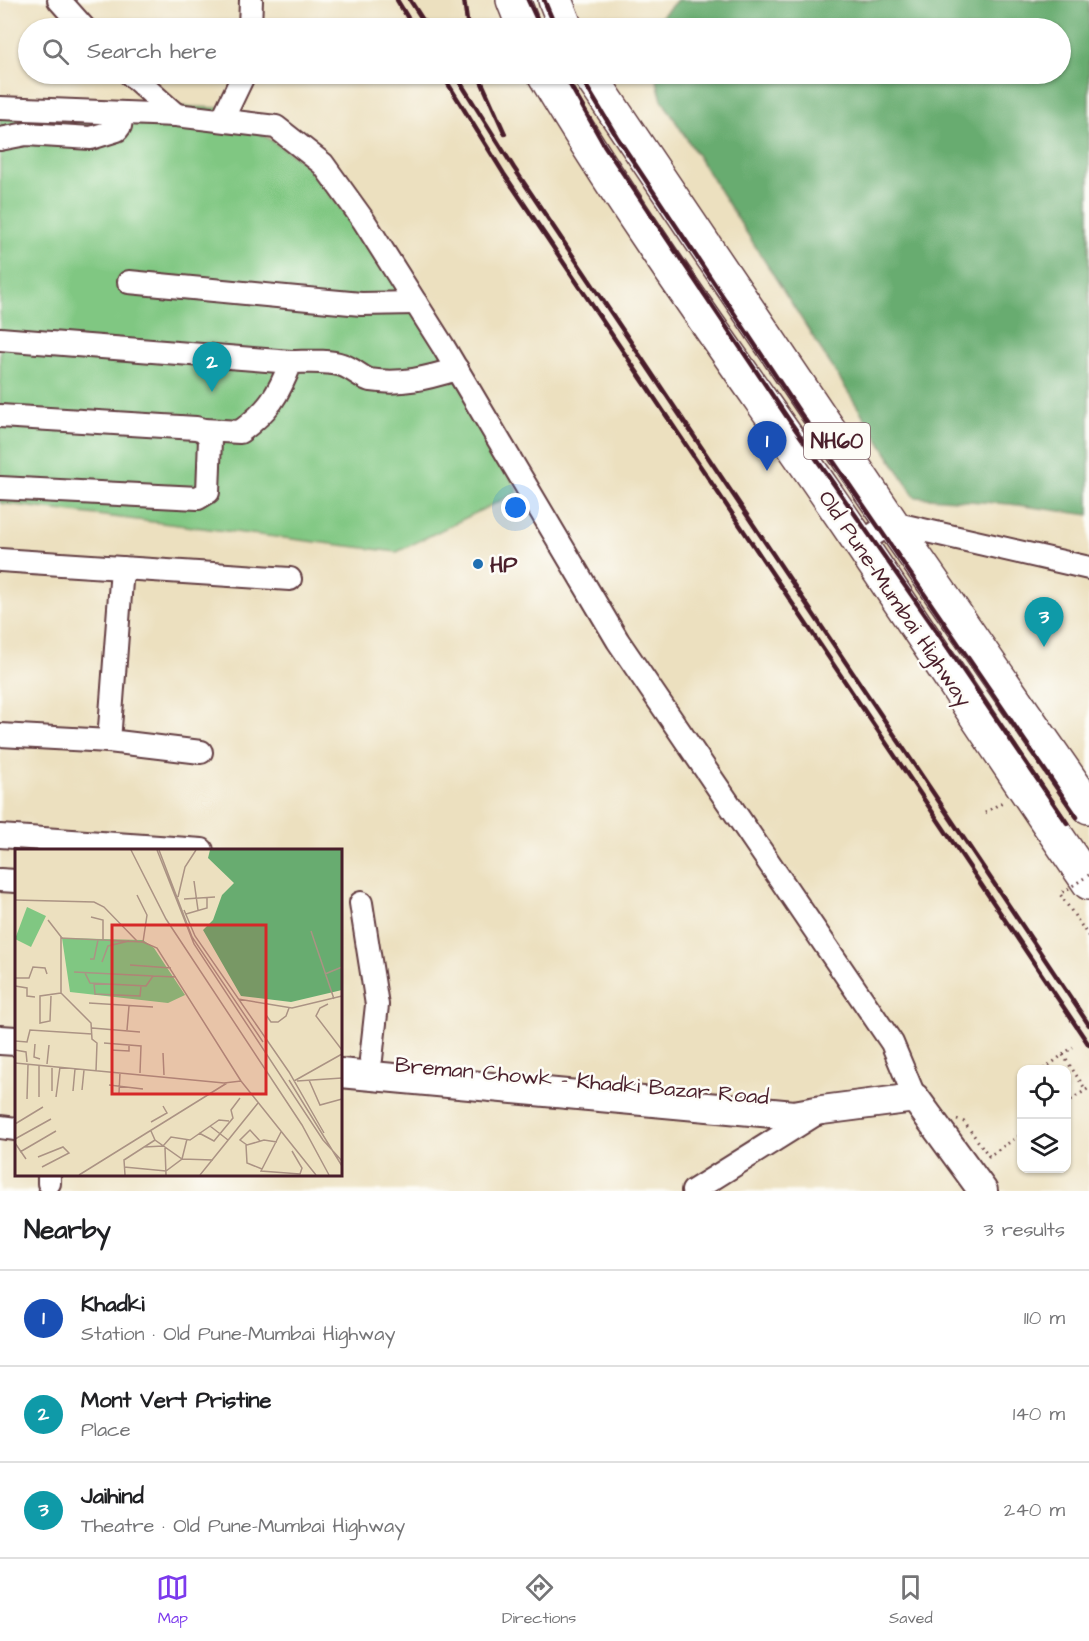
<!DOCTYPE html>
<html lang="en">
<head>
<meta charset="utf-8">
<style>
	:root { --surface:#fff; --page:#f6f6f6; --text:#202124; --muted:#757577; --line:#e0e0e0; --accent:#7c3aed }
	body { margin:0; font-family:"Architects Daughter",sans-serif; background:var(--page); color:var(--text) }
	.controls { position:absolute; right:18px; bottom:18px; display:grid; overflow:hidden; border-radius:12px; box-shadow:0 2px 4px #0004 }
	.controls button { width:54px; height:54px; display:grid; place-items:center; padding:0; border:0; border-bottom:2px solid var(--line); background:var(--surface); color:var(--text); font:30px sans-serif }
	.you { position:absolute; left:516px; top:508px; width:21px; height:21px; margin:-15px; border:4px solid #fff; border-radius:50%; background:#1a73e8; box-shadow:0 0 0 9px #1a73e833 }
	.badge { display:grid; place-items:center; width:39px; height:39px; border-radius:50%; background:var(--accent); color:#fff; font-size:20px; font-weight:700 }
	.pin { position:absolute; translate:-50% -50px; filter:drop-shadow(0 2px 3px #0008) }
	.pin::after { content:''; position:absolute; top:32px; width:21px; height:18px; background:inherit; clip-path:polygon(0 0,100% 0,50% 100%) }
	.list { margin:0; padding:0; list-style:none }
	h2 { display:flex; justify-content:space-between; align-items:center; height:78px; margin:0; padding:0 24px; font-size:26px }
	h2 small { font-size:20px; font-weight:400; color:var(--muted) }
	.list li { display:grid; grid-template-columns:39px 1fr auto; gap:18px; align-items:center; box-sizing:border-box; height:96px; padding:0 24px; border-top:2px solid var(--line) }
	.list b { display:block; font-size:22px; white-space:nowrap }
	.list p { margin:0; font-size:20px; white-space:nowrap; color:var(--muted) }
	.list em { font-size:20px; font-style:normal; color:var(--muted) }
	.icon { flex:none; width:33px; height:33px; fill:none; stroke:currentColor; stroke-width:2; stroke-linecap:round; stroke-linejoin:round }
	.map { position:relative; flex:none; width:1089px; height:1191px; overflow:hidden }
	.search { position:absolute; background:var(--surface); box-shadow:0 2px 4px #0004; left:18px; right:18px; top:18px; height:66px; display:flex; align-items:center; gap:15px; box-sizing:border-box; padding:0 21px; border-radius:33px; color:var(--muted); font-size:22px }
	.sheet { height:366px; background:var(--surface) }
	nav { display:flex; justify-content:space-around; align-items:center; box-sizing:border-box; height:84px; border-top:2px solid var(--line); background:var(--surface); font-size:16px; color:var(--muted) }
	nav a { display:grid; justify-items:center; gap:3px }
	nav .on { color:var(--accent) }
	.map>svg:first-child { display:block }
	.green { fill:#80c782; stroke:#657356; stroke-width:1.5 }
	.forest { fill:#68ac70; stroke:#59664e; stroke-width:1.5 }
	.lines { fill:none; stroke-linecap:round; stroke-linejoin:round }
	.minor-casing { stroke:#623c41; stroke-width:26 }
	.major-casing { stroke:#623c41; stroke-width:32 }
	.highway-casing { stroke:#623c41; stroke-width:36 }
	.path { stroke:#623c41; stroke-width:3; stroke-dasharray:1.5 4.5; stroke-linecap:butt }
	.minor { stroke:#fff; stroke-width:22 }
	.major { stroke:#fff; stroke-width:28 }
	.highway { stroke:#fff; stroke-width:33 }
	.rail { stroke:#4a1f2b; stroke-width:4.5 }
	.path-bridge { stroke:#623c41; stroke-width:3; stroke-dasharray:1.5 4.5; stroke-linecap:butt }
	.poi-dot { fill:#1f6fb2; stroke:#fdfcf7; stroke-width:2 }
	.labels { text-anchor:middle; stroke-width:5; stroke-linejoin:round; paint-order:stroke }
	.shield { fill:#fdfcf7; stroke:#806168; stroke-width:1.5 }
	.shield-label { font-size:21px; font-weight:bold; fill:#4a1f2b }
	.poi-label { font-size:22px; font-weight:bold; fill:#4a1f2b; stroke:#fdfcf7; text-anchor:start }
	.street-label { font-size:22px; fill:#4a1f2b; stroke:#fdfcf7 }
	.inset-road { fill:none; stroke:#ab9384; stroke-width:1.5 }
	.view { fill:#d62828; fill-opacity:0.15; stroke:#d62828; stroke-width:3 }
	.inset-edge { fill:none; stroke:#4a1f2b; stroke-width:3 }
</style>
</head>
<body>
<div class="map">
<svg width="1089" height="1191" viewBox="0 0 1089 1191">
	<rect width="100%" height="100%" fill="#fdfcf7"/>
	<filter id="ink" filterUnits="userSpaceOnUse"><feTurbulence type="fractalNoise" baseFrequency=".0167" numOctaves="2"/><feDisplacementMap in="SourceGraphic" scale="12" xChannelSelector="R" yChannelSelector="G"/><feConvolveMatrix kernelMatrix="1 2 1 2 8 2 1 2 1" color-interpolation-filters="sRGB"/></filter>
	<filter id="wash" filterUnits="userSpaceOnUse"><feTurbulence type="fractalNoise" baseFrequency=".008" numOctaves="4" result="noise"/><feDisplacementMap in="SourceGraphic" scale="24" xChannelSelector="R" yChannelSelector="G"/><feGaussianBlur stdDeviation="1.35" result="paint"/><feColorMatrix in="noise" values="0 0 0 0 0 0 0 0 0 0 0 0 0 0 0 0 0 1.4 0 .05"/><feComposite in="paint" operator="in"/></filter>
	<g filter="url(#wash)">
		<rect width="100%" height="100%" fill="#ece0bf"/>
		<!-- green -->
		<polygon class="green" points="0,102 222,108 301,160 408,288 518,492 397,552 0,503"/>
		<!-- forest -->
		<polygon class="forest" points="677,0 1089,0 1089,515 1010,504 915,497 662,100 655,74 1060,74 1060,28 651,28"/>
	</g>
	<g filter="url(#ink)">
		<g class="lines">
			<!-- minor casing -->
			<g class="minor-casing">
				<g id="minor">
					<polyline points="59,0 84,28"/>
					<polyline points="250,28 251,0"/>
					<polyline points="130,74 176,115"/>
					<polyline points="0,108 176,115 276,127 323,164 364,221 443,346 618,641 892,1043 915,1098"/>
					<polyline points="222,120 244,74"/>
					<polyline points="0,139 26,134 91,138 117,130 120,126 122,113"/>
					<polyline points="129,282 361,304 416,303"/>
					<polyline points="0,339 291,362"/>
					<path d="M0 416 196 428 204 430 240 432C269 410 278 396 291 362 307 362 327 360 342 365 352 368 362 378 370 380 401 385 427 378 457 369"/>
					<polyline points="0,488 198,498 208,492 210,439 204,430"/>
					<polyline points="860,543 892,523 1089,568"/>
					<polyline points="0,560 290,579"/>
					<polyline points="0,735 109,741 201,752"/>
					<polyline points="109,741 122,568"/>
					<polyline points="0,836 202,850"/>
					<polyline points="0,880 16,881"/>
					<polyline points="361,903 377,1005 371,1059"/>
					<polyline points="0,1127 16,1129"/>
					<polyline points="49,1183 49,1174"/>
					<polyline points="693,1191 816,1114"/>
				</g>
			</g>
			<!-- major casing -->
			<g class="major-casing">
				<g id="major">
					<polyline points="0,1040 16,1041"/>
					<polyline points="340,1073 794,1115 822,1110 915,1098 983,1191"/>
				</g>
			</g>
			<!-- highway casing -->
			<g class="highway-casing">
				<g id="highway">
					<polyline points="513,0 524,28"/>
					<polyline points="555,0 566,28"/>
					<path d="M544 74C629 217 728 352 823 489 913 619 999 753 1089 883"/>
					<polyline points="589,74 892,523 1089,807"/>
				</g>
			</g>
			<!-- path -->
			<g class="path">
				<polyline points="985,813 1004,801"/>
				<polyline points="1063,1055 1086,1090"/>
				<polyline points="1044,1069 1073,1047"/>
				<polyline points="1066,1103 1089,1088"/>
				<polyline points="957,1120 964,1122 989,1156 1022,1134"/>
			</g>
			<!-- minor -->
			<use href="#minor" class="minor"/>
			<!-- major -->
			<use href="#major" class="major"/>
			<!-- highway -->
			<use href="#highway" class="highway"/>
			<!-- rail -->
			<g class="rail">
				<polyline points="397,0 414,28"/>
				<polyline points="410,0 428,28"/>
				<polyline points="464,0 468,28"/>
				<polyline points="528,0 541,28"/>
				<polyline points="544,0 556,28"/>
				<polyline points="442,74 504,174 1089,1045"/>
				<polyline points="455,74 514,168 1089,1025"/>
				<polyline points="478,74 505,134"/>
				<polyline points="564,74 604,145 789,420 933,626 1067,823"/>
				<polyline points="579,74 617,137 801,414 1077,817"/>
			</g>
			<!-- path-bridge -->
			<polyline class="path-bridge" points="1089,875 1060,894 1089,937"/>
		</g>
	</g>
	<!-- markers -->
	<circle class="poi-dot" cx="478" cy="564" r="6"/>
	<g class="labels">
		<!-- shield labels -->
		<rect class="shield" x="804" y="423" width="66" height="36" rx="4.5"/>
		<g class="shield-label">
			<text x="837" y="448">NH60</text>
		</g>
		<!-- poi labels -->
		<g class="poi-label">
			<text x="490" y="572">HP</text>
		</g>
		<!-- street labels -->
		<g class="street-label">
			<text transform="translate(896 598) rotate(56)" y="8">Old Pune–Mumbai Highway</text>
			<text transform="translate(582 1080) rotate(5)" y="8">Breman Chowk - Khadki Bazar Road</text>
		</g>
	</g>
	<!-- overview -->
	<g transform="translate(15 849)">
		<rect width="327" height="327" fill="#ece0bf"/>
		<path d="M12 58 31 67 16 98 0 90ZM47 89 128 91 139 99 170 146 153 154 55 143Z" fill="#80c782"/>
		<path d="M195 1H327V141L276 153 226 147 188 81 198 71 207 46 219 34 193 9Z" fill="#68ac70"/>
		<path class="inset-road" d="M116 1 151 70 287 276 314 326M142 1 179 95 308 291 327 312M144 1 177 88 248 193M179 32 183 61M122 46 132 66 128 93M163 48 170 18 181 1M169 50 200 48M0 51 79 53 89 58 122 92M169 61 180 87 274 223 309 284M171 65 192 59V48M76 68 88 71V91M33 71 47 89M296 82 319 150M75 110H79L83 91M87 113 93 97 114 92M115 116 156 119M59 123 138 127M70 124 75 134 131 137 138 127 161 128M310 125 327 118M0 129H14L18 118 30 119 32 125M79 134 80 145 125 147 126 137M0 137 12 139V147L20 148M36 147 35 172 25 174V147L46 144M223 150 277 159 327 147M74 154 138 158M313 155 305 159 301 167 327 201M251 166 256 173H263L271 167 274 159M77 179 125 183M112 181 114 157M0 192 12 193 15 181 77 185M89 194 126 197 125 224M20 195 19 208 25 210M0 201 11 203 12 213M96 201 114 202V196M148 204 149 226M0 214 209 234 226 232 301 326M32 215 34 196M37 217V242M81 222 82 194 77 190 76 174 46 144V89L128 93 142 99 226 232M274 231 327 317M294 231 305 256 327 250M279 232 327 205M282 232 327 229M94 236 128 240M67 241 69 221M58 242 60 220M104 244 105 224M24 248V217M41 248 45 218M12 250 13 216M136 273 152 264 148 257M0 275 28 258M195 277 213 291M136 282 140 291 167 310 198 311M266 283 246 322 285 325 287 319 277 302M184 284 199 292 218 269 216 261 225 249M0 290 36 270M245 292 235 281 225 291 232 296 249 291 262 293M0 294 11 310M231 296 232 314 247 320M129 298 148 297 156 288 175 291 204 271 214 272M150 299 151 326M5 303 41 282M23 308 48 298 54 304 27 318M109 318 151 322 167 310 172 290M64 326 212 234M110 326 109 311 140 291M185 326 243 254"/>
		<path class="view" d="M97 76H251V245H97Z"/>
		<rect width="327" height="327" class="inset-edge"/>
	</g>
</svg>
<div class="controls">
<button><svg class="icon" aria-label="locate" viewBox="0 0 24 24"><circle cx="12" cy="12" r="6"/><path d="M12 2v4M12 18v4M2 12h4M18 12h4"/></svg></button>
<button><svg class="icon" aria-label="layers" viewBox="0 0 24 24"><path d="M12 4l9 5-9 5-9-5zM3 14l9 5 9-5"/></svg></button>
</div>
<div class="you"></div>
<div class="pin badge" style="left:767px;top:471px;background:#1a4fb4">1</div>
<div class="pin badge" style="left:212px;top:392px;background:#0f9aa8">2</div>
<div class="pin badge" style="left:1044px;top:647px;background:#0f9aa8">3</div>
<div class="search"><svg class="icon" aria-label="search" viewBox="0 0 24 24"><circle cx="10" cy="10" r="6"/><path d="M15 15l6 6"/></svg>Search here</div>
</div>
<section class="sheet">
<h2>Nearby<small>3 results</small></h2>
<ul class="list">
<li><span class="badge" style="background:#1a4fb4">1</span><div><b>Khadki</b><p>Station · Old Pune–Mumbai Highway</p></div><em>110 m</em></li>
<li><span class="badge" style="background:#0f9aa8">2</span><div><b>Mont Vert Pristine</b><p>Place</p></div><em>140 m</em></li>
<li><span class="badge" style="background:#0f9aa8">3</span><div><b>Jaihind</b><p>Theatre · Old Pune–Mumbai Highway</p></div><em>240 m</em></li>
</ul>
</section>
<nav>
<a class="on"><svg class="icon" aria-label="map" viewBox="0 0 24 24"><path d="M3 6l6-2 6 2 6-2v14l-6 2-6-2-6 2zM9 4v14M15 6v14"/></svg>Map</a>
<a><svg class="icon" aria-label="directions" viewBox="0 0 24 24"><path d="M12 3l9 9-9 9-9-9zM9 14v-3h6M13 9l2 2-2 2"/></svg>Directions</a>
<a><svg class="icon" aria-label="saved" viewBox="0 0 24 24"><path d="M7 4h10v16l-5-4-5 4z"/></svg>Saved</a>
</nav>
</body>
</html>
